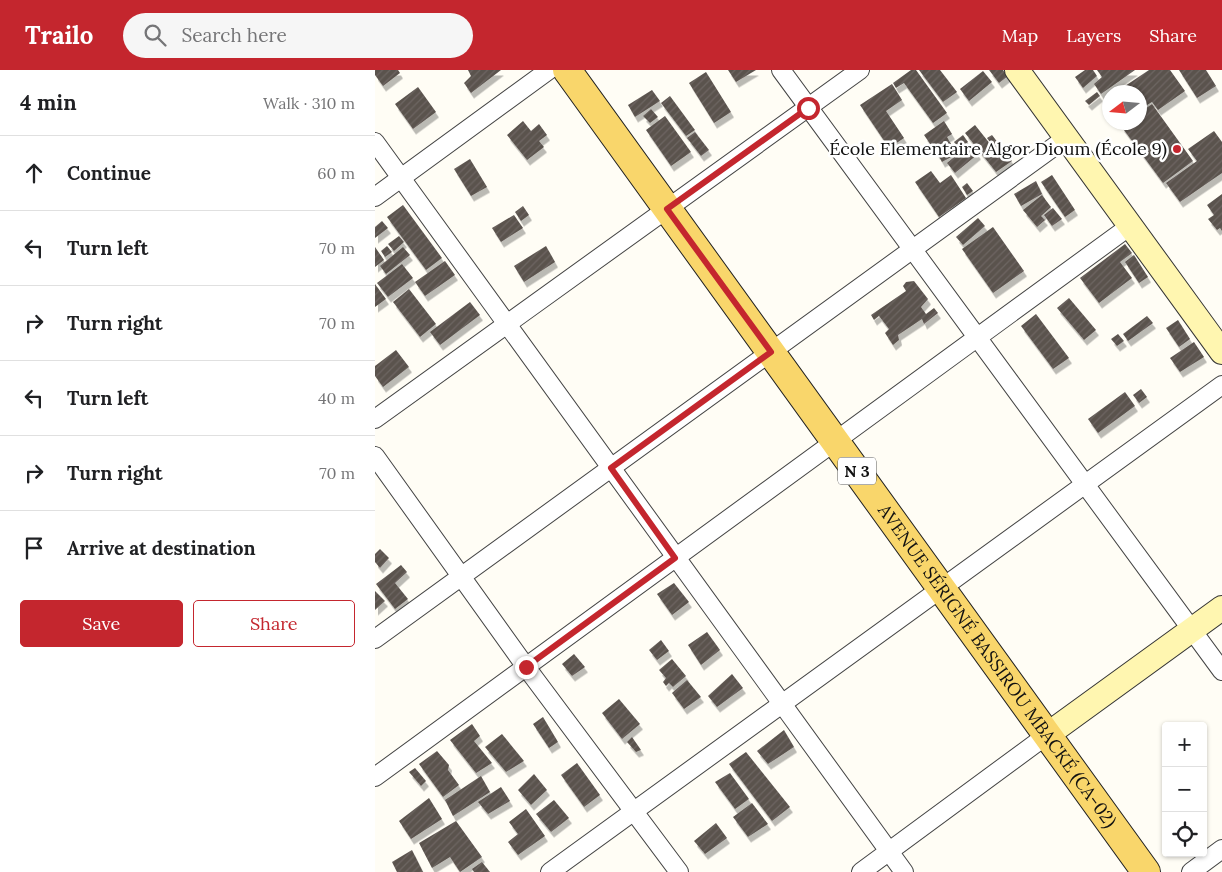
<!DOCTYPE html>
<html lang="en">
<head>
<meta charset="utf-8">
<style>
	:root { --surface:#fff; --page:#f6f6f6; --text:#202124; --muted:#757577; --line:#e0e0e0; --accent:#c4262e }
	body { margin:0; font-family:Lora,serif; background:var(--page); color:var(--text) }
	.controls { position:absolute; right:15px; bottom:15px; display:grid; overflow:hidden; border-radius:5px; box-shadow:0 1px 4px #0004 }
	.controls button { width:45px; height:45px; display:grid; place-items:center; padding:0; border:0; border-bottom:1px solid var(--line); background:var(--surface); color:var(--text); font:25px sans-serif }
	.compass { position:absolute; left:727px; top:15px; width:45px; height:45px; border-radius:50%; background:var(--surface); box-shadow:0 1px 4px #0004; rotate:254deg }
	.stop { position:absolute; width:15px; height:15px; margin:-11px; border:4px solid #c4262e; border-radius:50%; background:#fff }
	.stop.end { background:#c4262e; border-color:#fff; box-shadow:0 1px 5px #0008 }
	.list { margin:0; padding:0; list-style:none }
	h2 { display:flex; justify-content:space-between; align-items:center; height:65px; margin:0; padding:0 20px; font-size:21px }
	h2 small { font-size:16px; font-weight:400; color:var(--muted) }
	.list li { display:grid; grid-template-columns:32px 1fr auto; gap:15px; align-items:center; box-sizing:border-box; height:75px; padding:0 20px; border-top:1px solid var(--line) }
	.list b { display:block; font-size:19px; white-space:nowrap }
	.list em { font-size:16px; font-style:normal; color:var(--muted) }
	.actions { display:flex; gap:10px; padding:15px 20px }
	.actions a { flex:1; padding:11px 0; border:1px solid var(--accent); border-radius:5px; text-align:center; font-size:18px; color:var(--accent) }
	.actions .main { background:var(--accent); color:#fff }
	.icon { flex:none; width:28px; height:28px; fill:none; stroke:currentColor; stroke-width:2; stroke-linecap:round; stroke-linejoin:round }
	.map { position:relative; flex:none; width:847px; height:802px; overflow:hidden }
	header { display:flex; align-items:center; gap:30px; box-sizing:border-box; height:70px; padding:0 25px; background:var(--accent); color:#fff }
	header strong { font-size:24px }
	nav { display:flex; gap:28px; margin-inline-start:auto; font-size:18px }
	.search { width:350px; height:45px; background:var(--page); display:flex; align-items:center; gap:12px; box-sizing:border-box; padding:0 18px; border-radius:28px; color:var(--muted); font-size:19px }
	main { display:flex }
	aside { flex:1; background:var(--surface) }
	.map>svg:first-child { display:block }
	.building { fill:url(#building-hatch); filter:url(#shadow) }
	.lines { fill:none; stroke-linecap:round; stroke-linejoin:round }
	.street-casing { stroke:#444; stroke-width:20 }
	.secondary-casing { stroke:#333; stroke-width:26 }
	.primary-casing { stroke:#222; stroke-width:30 }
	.street { stroke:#fff; stroke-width:18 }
	.secondary { stroke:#fff6b0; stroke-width:24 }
	.primary { stroke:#f9d66b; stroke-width:28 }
	.route { stroke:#c4262e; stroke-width:6 }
	.poi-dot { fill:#c4262e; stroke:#fff; stroke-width:2 }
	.labels { text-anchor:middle; stroke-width:5; stroke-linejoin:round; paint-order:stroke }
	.shield { fill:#fff; stroke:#585858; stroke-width:1 }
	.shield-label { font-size:16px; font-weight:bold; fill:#111 }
	.poi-label { font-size:18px; fill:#111; stroke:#fff; text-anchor:end }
	.street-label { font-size:18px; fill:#111; stroke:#fff }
</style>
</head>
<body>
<header>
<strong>Trailo</strong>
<div class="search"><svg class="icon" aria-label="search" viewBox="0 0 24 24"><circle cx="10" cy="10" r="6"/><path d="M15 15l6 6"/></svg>Search here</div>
<nav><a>Map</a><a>Layers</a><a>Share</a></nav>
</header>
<main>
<aside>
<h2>4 min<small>Walk · 310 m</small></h2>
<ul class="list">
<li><svg class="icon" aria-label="ahead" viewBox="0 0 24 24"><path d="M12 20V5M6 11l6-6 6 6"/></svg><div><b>Continue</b></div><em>60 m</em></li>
<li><svg class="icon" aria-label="left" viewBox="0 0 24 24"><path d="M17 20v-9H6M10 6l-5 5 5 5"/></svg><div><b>Turn left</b></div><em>70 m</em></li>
<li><svg class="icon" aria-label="right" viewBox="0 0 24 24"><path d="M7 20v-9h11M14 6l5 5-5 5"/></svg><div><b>Turn right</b></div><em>70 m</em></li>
<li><svg class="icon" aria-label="left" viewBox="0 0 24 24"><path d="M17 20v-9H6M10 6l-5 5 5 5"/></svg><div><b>Turn left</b></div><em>40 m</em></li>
<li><svg class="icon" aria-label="right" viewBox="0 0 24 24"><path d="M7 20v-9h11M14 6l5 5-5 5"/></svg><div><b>Turn right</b></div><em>70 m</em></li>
<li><svg class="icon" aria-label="arrive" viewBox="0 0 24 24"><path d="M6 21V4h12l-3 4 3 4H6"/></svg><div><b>Arrive at destination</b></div></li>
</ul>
<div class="actions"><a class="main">Save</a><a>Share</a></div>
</aside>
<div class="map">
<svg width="847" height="802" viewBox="0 0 847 802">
	<defs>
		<pattern id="building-hatch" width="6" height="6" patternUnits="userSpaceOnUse" patternTransform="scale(1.25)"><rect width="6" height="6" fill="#5a524d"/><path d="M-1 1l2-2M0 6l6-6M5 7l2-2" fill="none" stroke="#6d6662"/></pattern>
		<filter id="shadow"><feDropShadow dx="3" dy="5.5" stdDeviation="0" flood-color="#0004"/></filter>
	</defs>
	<rect width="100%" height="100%" fill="#fffdf5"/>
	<!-- building -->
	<g class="building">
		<polygon points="0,0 23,0 25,3 8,16 0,5"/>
		<polygon points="93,0 126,0 96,23 89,13 96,6"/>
		<polygon points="353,0 381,0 361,12"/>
		<polygon points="536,0 541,0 572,43 558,53 529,13 521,18 518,13"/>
		<polygon points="544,0 565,0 582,22 568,32"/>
		<polygon points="614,0 628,0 633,6 624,13"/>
		<polygon points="710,0 718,0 722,6 708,18 700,7"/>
		<polygon points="722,0 760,0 726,24 719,14 727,7"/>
		<polygon points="774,0 795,0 810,21 783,40 777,32 764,40 764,22 741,22"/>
		<polygon points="804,0 831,0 841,16 822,28"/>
		<polygon points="608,1 617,12 594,31 585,19"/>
		<polygon points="331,2 356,42 339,53 314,13"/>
		<polygon points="517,14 527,30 511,41 529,68 514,78 485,35"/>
		<polygon points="43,17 61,42 38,59 20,34"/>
		<polygon points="277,20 285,31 260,47 253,35"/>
		<polygon points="722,22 725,26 714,35 710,31"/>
		<polygon points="295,26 320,60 311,66 286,33"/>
		<polygon points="777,34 818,91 788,113 746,56 752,52 764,52 764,43"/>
		<polygon points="276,39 283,47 275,53 268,46"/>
		<polygon points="290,46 316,82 296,96 271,60"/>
		<polygon points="148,51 156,61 164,54 172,65 164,71 169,77 152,90 132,65"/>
		<polygon points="569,51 577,64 572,67 576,74 562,84 549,65"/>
		<polygon points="600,55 628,90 612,68 617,65 637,91 621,102 590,63"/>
		<polygon points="839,61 847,72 847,103 805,132 791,113 822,91 813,79"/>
		<polygon points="320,62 334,80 326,86 312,68"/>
		<polygon points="588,65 593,72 584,79 579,72"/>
		<polygon points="595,74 603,84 580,103 572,93"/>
		<polygon points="573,78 578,86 567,92 563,85"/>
		<polygon points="95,89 112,117 96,126 79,99"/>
		<polygon points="556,101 565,113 576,105 591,128 564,147 540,112"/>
		<polygon points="677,105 700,140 690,147 666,112"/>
		<polygon points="661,111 667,124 646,136 639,124"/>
		<polygon points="592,113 598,121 592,125 587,117"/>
		<polygon points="847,124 847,161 845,158 842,160 833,149 839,145 832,135"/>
		<polygon points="667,125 676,137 666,146 670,150 662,157 648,140"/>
		<polygon points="28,135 67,188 51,200 12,147"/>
		<polygon points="148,136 154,145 146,151 140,142"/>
		<polygon points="678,138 687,149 677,156 669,145"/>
		<polygon points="139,145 148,158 126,172 117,158"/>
		<polygon points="603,148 610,156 588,175 581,167"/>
		<polygon points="7,151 13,158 0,168 0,157"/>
		<polygon points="618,157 649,201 618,223 587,179"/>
		<polygon points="24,166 29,172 19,181 13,174"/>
		<polygon points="750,174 757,183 745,192 757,208 724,233 705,208"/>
		<polygon points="12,176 17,182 10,187 6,181"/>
		<polygon points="171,176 180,192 149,212 139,196"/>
		<polygon points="0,177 9,190 0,197"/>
		<polygon points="28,177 35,185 11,204 5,196"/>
		<polygon points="759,185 773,207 764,213 750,192"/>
		<polygon points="70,191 80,205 50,226 40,212"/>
		<polygon points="27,194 38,208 13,227 2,213"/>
		<polygon points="539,211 553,229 546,237 551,244 559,238 563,243 549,254 547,249 523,265 524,270 518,275 510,263 514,259 504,246 499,250 496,245 531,221 528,216 531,212"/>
		<polygon points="0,214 11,229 0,237"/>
		<polygon points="34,219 61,254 45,267 18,232"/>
		<polygon points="694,228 721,260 709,270 682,238"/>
		<polygon points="95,232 105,245 65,275 55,262"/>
		<polygon points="661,244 694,288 678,299 646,256"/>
		<polygon points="772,246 778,253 753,271 748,264"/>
		<polygon points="803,250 815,269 804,277 791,258"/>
		<polygon points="743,264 749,271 742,276 736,269"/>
		<polygon points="819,272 829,287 805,302 795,288"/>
		<polygon points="21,280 34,297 8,317 0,306 0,296"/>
		<polygon points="766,319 772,327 764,333 758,325"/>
		<polygon points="750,322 760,336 723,363 713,349"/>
		<polygon points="5,479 14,488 5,498 0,492 0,484"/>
		<polygon points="26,495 32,502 20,513 33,529 20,539 1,514"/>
		<polygon points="299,513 314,532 297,545 282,524"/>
		<polygon points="0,521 10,531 0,540"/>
		<polygon points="332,562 345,580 326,595 313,575"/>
		<polygon points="286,570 294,581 282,590 274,580"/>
		<polygon points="199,584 210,597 197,606 187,594"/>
		<polygon points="297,589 311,606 298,617 294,613 291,616 288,612 291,608 284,600"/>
		<polygon points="357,604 368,618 342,637 333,626"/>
		<polygon points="312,610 326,627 309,639 297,623"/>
		<polygon points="244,629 265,654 247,669 227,643"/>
		<polygon points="168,647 183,672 174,678 158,654"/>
		<polygon points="97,654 105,666 99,671 117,693 101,703 75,670"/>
		<polygon points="409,660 419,677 393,694 382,681"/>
		<polygon points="127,664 149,691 131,702 110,677"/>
		<polygon points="257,667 266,680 261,682 252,672"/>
		<polygon points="62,681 74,695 73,700 84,715 68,727 44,694"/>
		<polygon points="371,682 415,737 397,751 354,694"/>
		<polygon points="202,693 225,725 209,737 186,705"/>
		<polygon points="40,698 51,711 46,716 34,702"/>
		<polygon points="355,703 374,729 360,739 340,712"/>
		<polygon points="159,704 172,720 156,735 143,720"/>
		<polygon points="106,706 115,722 78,746 70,730"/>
		<polygon points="126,717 135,731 113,744 103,732"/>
		<polygon points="54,728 67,749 36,769 24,751"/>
		<polygon points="179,730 194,748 176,762 161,744"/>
		<polygon points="377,733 393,754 373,767 358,747"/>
		<polygon points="151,739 170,766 143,785 133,772 143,764 134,752"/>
		<polygon points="81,751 107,787 85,802 75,787 57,798 44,773"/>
		<polygon points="341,753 352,768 330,784 319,771"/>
		<polygon points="37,780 48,802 22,802 17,792"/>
		<polygon points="107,792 115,802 99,802 97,799"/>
	</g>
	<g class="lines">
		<!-- street casing -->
		<g class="street-casing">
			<g id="street">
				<polyline points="406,0 847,601"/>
				<polyline points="0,72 529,802"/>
				<polyline points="0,127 174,0"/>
				<polyline points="0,349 485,0"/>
				<polyline points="0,386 151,597 304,802"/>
				<polyline points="0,569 691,68"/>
				<polyline points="0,707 755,156"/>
				<polyline points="175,802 847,315"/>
				<polyline points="486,802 672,665"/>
				<polyline points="816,802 847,779"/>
			</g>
		</g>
		<!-- secondary casing -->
		<g class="secondary-casing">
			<g id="secondary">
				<polyline points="642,0 847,282"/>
				<polyline points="672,665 847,538"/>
			</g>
		</g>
		<!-- primary casing -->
		<g class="primary-casing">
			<g id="primary">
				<path id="s1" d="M192 0 771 802"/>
			</g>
		</g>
		<!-- street -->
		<use href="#street" class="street"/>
		<!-- secondary -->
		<use href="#secondary" class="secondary"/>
		<!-- primary -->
		<use href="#primary" class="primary"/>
	</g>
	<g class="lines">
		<!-- route -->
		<polyline class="route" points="151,597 300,488 236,398 396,282 292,139 433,38"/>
	</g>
	<!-- markers -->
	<circle class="poi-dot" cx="802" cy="79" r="5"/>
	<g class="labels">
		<!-- shield labels -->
		<rect class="shield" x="463" y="387.5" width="38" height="27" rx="4"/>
		<g class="shield-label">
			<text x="482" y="407">N 3</text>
		</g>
		<!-- poi labels -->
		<g class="poi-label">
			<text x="792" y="85">École Elementaire Algor Dioum (École 9)</text>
		</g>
		<!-- street labels -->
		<g class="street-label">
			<text dy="6" stroke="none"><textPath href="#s1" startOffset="735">AVENUE SÉRIGNÉ BASSIROU MBACKÉ (CA-02)</textPath></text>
		</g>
	</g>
</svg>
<div class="controls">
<button>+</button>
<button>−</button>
<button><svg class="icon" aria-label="locate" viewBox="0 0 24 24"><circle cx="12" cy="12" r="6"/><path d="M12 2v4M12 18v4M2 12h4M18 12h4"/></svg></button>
</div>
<svg class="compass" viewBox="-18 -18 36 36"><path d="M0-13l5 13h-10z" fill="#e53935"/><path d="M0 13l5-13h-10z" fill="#757577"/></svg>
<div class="stop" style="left:433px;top:38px"></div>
<div class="stop end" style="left:151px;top:597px"></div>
</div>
</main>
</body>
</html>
